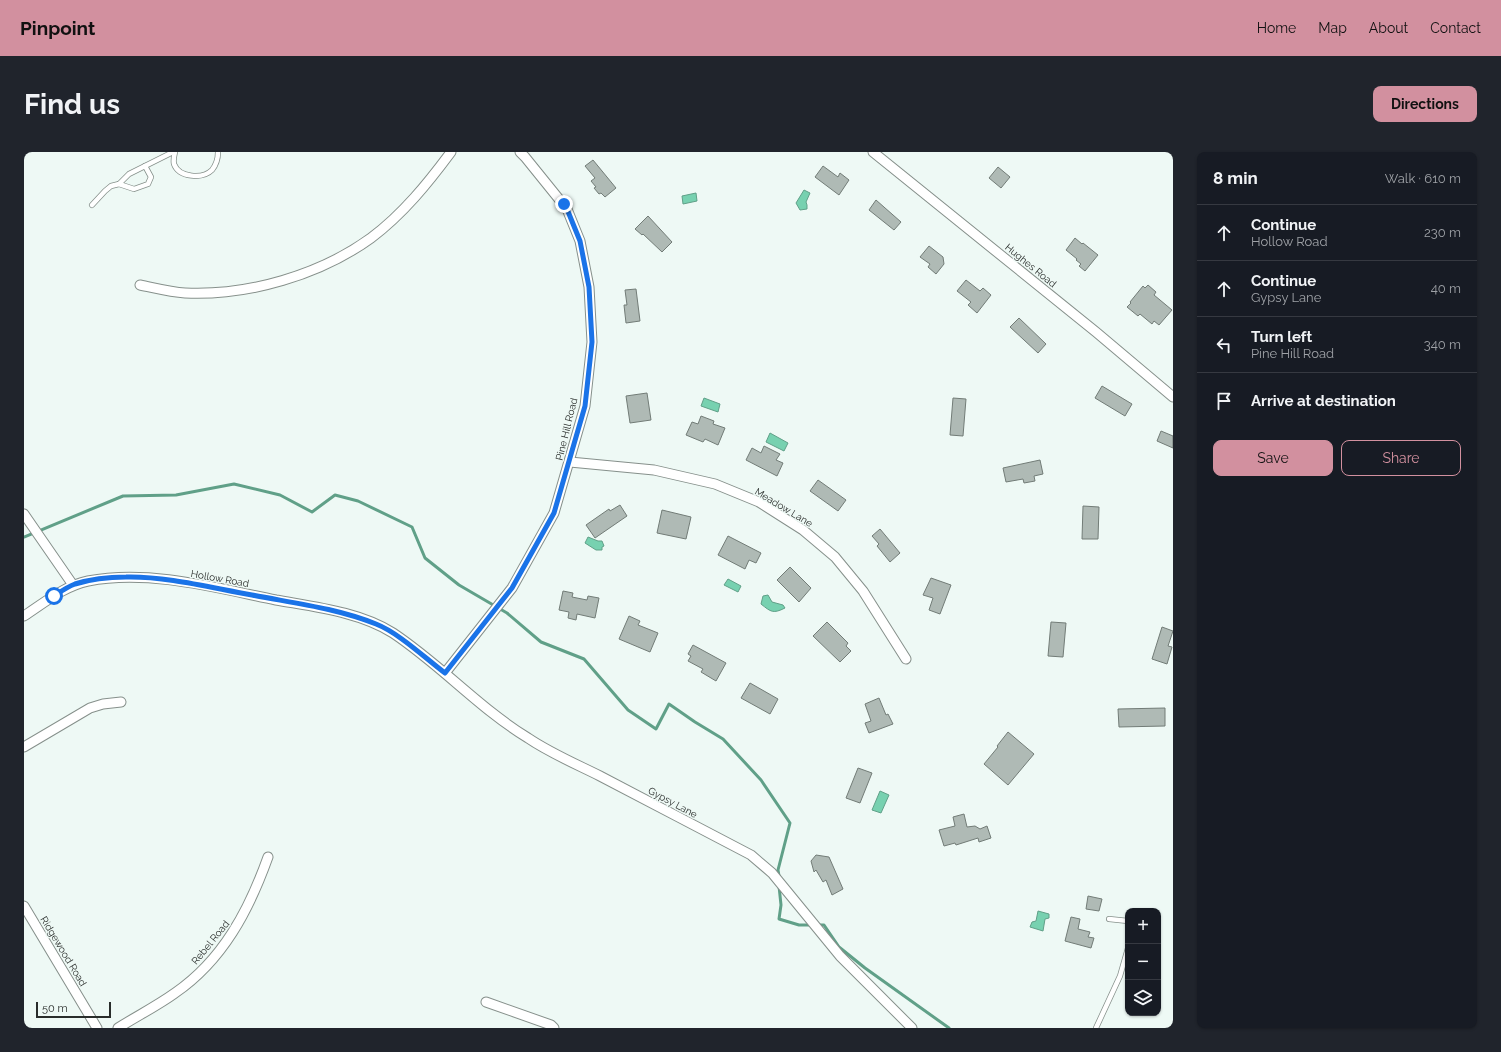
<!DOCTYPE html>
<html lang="en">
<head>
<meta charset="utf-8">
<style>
	:root { --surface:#171b24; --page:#20242c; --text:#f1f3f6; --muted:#9ea1a6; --line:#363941; --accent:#d2909f }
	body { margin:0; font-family:Raleway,sans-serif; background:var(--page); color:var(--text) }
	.controls { position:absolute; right:12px; bottom:12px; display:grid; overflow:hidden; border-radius:8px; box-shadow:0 1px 3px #0004 }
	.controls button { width:36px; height:36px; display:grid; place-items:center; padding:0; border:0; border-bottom:1px solid var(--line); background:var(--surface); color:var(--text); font:20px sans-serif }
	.scale { position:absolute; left:12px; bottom:10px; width:75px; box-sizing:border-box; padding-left:4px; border:2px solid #292d2b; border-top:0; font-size:11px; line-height:14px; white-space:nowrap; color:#292d2b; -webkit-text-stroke:3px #eef9f5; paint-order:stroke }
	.stop { position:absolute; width:12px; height:12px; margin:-9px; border:3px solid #1a73e8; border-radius:50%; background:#fff }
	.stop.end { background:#1a73e8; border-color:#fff; box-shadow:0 1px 4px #0008 }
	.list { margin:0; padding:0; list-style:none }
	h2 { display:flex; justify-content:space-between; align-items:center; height:52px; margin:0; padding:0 16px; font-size:17px }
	h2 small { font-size:13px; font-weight:400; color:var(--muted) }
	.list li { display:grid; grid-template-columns:26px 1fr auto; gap:12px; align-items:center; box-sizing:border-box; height:56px; padding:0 16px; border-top:1px solid var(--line) }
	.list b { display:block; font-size:15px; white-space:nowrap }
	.list p { margin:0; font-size:13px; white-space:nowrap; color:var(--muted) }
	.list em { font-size:13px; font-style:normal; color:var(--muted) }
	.actions { display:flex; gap:8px; padding:12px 16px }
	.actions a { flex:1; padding:9px 0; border:1px solid var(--accent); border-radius:8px; text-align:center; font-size:14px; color:var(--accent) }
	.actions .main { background:var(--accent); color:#111 }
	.icon { flex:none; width:22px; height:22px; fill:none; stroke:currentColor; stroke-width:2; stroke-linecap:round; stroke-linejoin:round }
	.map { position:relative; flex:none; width:1149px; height:876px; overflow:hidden; border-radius:8px }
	header { display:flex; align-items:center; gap:24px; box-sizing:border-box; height:56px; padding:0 20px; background:var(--accent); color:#111 }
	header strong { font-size:19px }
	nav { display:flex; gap:22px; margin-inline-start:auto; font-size:14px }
	.intro { display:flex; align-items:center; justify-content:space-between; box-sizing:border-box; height:96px; padding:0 24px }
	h1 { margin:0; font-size:28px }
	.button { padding:10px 18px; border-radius:8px; background:var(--accent); color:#111; font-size:14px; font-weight:700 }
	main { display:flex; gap:24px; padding:0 24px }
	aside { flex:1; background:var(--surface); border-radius:8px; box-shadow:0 1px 3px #0004 }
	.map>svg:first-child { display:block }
	.water { fill:#77d1b0; stroke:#60a088 }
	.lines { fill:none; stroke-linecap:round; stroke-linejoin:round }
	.stream { stroke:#60a088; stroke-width:3 }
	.building { fill:#afbab5; stroke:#727c77 }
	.service-casing { stroke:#86908b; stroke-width:6 }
	.minor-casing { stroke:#86908b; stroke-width:11 }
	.service { stroke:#fff; stroke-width:4.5 }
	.minor { stroke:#fff; stroke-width:9 }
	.route { stroke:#1a73e8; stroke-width:5 }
	.labels { text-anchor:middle; stroke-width:3; stroke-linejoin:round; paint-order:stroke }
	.street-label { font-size:10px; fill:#292d2b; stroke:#eef9f5 }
</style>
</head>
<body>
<header>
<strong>Pinpoint</strong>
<nav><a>Home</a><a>Map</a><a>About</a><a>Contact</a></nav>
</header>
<div class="intro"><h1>Find us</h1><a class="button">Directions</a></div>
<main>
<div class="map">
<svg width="1149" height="876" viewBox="0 0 1149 876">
	<rect width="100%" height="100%" fill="#eef9f5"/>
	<!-- water -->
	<g class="water">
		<polygon points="780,38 786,41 782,50 783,53 783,57 776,58 772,51"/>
		<polygon points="672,41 673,49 659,52 658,44"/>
		<polygon points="680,246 696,252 694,260 677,254"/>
		<polygon points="746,281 764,291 760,299 742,290"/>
		<polygon points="564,385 574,389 578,389 580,394 578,395 578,398 572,398 561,391"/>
		<polygon points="704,427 717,434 714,440 700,433"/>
		<path d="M744 443 748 450 759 453 761 456C749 462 747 460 737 452L739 444Z"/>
		<polygon points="856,639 865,643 857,661 848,658"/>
		<polygon points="1014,759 1025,762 1025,766 1021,767 1019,779 1006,775 1008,770 1012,769"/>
	</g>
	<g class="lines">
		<!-- stream -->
		<g class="stream">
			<polyline points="0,385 99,344 152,343 210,332 256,343 288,360 311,343 334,349 388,375 401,406 435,433 483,461 517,490 560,507 604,558 632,577 645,552 671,570 699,587 737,628 766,671 754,718 755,724"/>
			<polyline points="755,734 757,753 755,767 775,773 800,773 815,795 841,816 925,876"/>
		</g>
	</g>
	<!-- building -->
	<g class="building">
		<polygon points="569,8 592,36 581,45 577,41 575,42 570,36 572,35 567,29 571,26 561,14"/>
		<polygon points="799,14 814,25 816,21 825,28 815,43 791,25"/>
		<polygon points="974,15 986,25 977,36 965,26"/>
		<polygon points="852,48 877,70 870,78 845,58"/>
		<polygon points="624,64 648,90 638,100 619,82 618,83 611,77"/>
		<polygon points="1051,86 1058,92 1059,91 1074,103 1061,119 1055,114 1057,112 1052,108 1053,107 1042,98"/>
		<polygon points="905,94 919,105 920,112 912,122 904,115 906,112 896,105"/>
		<polygon points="942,128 956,139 959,136 967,143 953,161 944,153 947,150 933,139"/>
		<polygon points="1124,133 1132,140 1130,143 1148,158 1135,173 1130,169 1128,172 1116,162 1114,164 1103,155 1107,151 1106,150 1119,134 1121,136"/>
		<polygon points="612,137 616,169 602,171 600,153 603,153 601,138"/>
		<polygon points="995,166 1022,192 1014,201 986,175"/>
		<polygon points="1078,234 1108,252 1101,264 1071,246"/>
		<polygon points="623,241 627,268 606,271 602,244"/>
		<polygon points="929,246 942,247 939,284 926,283"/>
		<polygon points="677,264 690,269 689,272 701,276 694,293 681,287 679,290 662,283 668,270 674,272"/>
		<polygon points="1137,279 1149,284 1149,296 1133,289"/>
		<polygon points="740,294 756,302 752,308 759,311 753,324 722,308 728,296 737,301"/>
		<polygon points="1016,308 1019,322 1010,324 1011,329 1000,331 999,327 982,330 979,316"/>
		<polygon points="794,328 822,348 814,359 786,339"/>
		<polygon points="596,353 603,364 571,386 562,373 585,357 586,359"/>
		<polygon points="1059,354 1075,355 1074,387 1058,387"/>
		<polygon points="638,358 667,365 662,387 633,381"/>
		<polygon points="856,377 876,401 866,410 853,394 855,392 848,384"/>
		<polygon points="704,384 737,401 732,411 725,408 721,417 694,403"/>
		<polygon points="766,415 787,436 775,450 753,428"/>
		<polygon points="907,426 927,433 916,462 905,458 909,446 899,443"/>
		<polygon points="539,439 549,441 548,445 563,448 564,444 575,446 571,466 553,462 552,468 544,466 545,460 535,458"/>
		<polygon points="605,464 616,469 614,473 634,481 626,500 595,487"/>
		<polygon points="803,470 824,491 822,494 827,499 816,510 789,484"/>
		<polygon points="1027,470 1042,471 1039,505 1024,504"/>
		<polygon points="1138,475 1149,479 1144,494 1148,495 1143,512 1128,507"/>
		<polygon points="669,493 702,511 692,529 677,520 679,517 664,509 667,504 664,502"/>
		<polygon points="726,531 754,547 746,562 717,546"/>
		<polygon points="855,546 862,563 864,562 869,572 845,581 841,571 847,569 841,552"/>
		<polygon points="1141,556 1141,574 1095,575 1094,557"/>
		<polygon points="984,580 1010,602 984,633 960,612 974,595 973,594"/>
		<polygon points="834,616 848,621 836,651 822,646"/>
		<polygon points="940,662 943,675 951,674 956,677 963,674 967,686 955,690 954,686 932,693 931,691 920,694 915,678 931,674 929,665"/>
		<polygon points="792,703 805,705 819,737 808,743 802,728 799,730 792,718 790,720 787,709"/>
		<polygon points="1064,744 1078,747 1075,759 1062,757"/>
		<polygon points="1047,765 1056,767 1054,777 1066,780 1064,785 1070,786 1067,796 1041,789"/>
	</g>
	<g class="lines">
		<!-- service casing -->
		<g class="service-casing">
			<g id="service">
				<path d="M151 0C150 4 149 8 150 12 155 26 179 27 188 18 192 13 194 6 194 0"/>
				<polyline points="95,32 110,37 124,32 127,25 121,14"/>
				<polyline points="68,53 81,39 87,34 95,32 105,22 149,0"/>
				<polyline points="1085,767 1104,769"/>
				<polyline points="1072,876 1096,824 1104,796"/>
			</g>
		</g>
		<!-- minor casing -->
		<g class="minor-casing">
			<g id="minor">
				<polyline points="849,0 1072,180 1149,245"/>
				<path d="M116 133C131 136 146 140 161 141 224 144 296 123 347 86 379 62 404 31 427 0"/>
				<polyline points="546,310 630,318 691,332 735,350 779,378 811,405 839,439 882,507"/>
				<polyline points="0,362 49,433"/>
				<path d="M0 464C20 451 40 434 64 429 124 417 193 436 252 448 291 455 336 460 369 481 417 513 455 556 504 586 526 601 552 612 576 624 626 650 677 677 727 703L748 721 816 804 888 876"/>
				<polyline points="421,521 488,436 530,361 561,254 568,190 565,135 556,89 543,57 501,5 496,0"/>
				<polyline points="0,595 66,556 79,552 97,550"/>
				<polyline points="0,754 73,876"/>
				<polyline points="462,850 527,873 530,876"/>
				<path d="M94 876C113 864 133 854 151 841 199 808 225 758 244 705"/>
			</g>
		</g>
		<!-- service -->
		<use href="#service" class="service"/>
		<!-- minor -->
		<use href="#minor" class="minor"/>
	</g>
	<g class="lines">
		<!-- route -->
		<path class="route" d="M30 444C36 440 43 435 51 432 67 427 85 425 102 425 142 424 188 436 228 443 269 451 312 456 352 472 375 481 401 506 421 521L488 436 530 361 561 254 568 190 565 135 556 89 543 57 540 52"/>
	</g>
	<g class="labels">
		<!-- street labels -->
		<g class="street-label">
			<text transform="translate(1007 113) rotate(39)" y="4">Hughes Road</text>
			<text transform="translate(542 277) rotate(-76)" y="4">Pine Hill Road</text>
			<text transform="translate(760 355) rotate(31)" y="4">Meadow Lane</text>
			<text transform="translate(196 426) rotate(10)" y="4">Hollow Road</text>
			<text transform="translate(649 650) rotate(28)" y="4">Gypsy Lane</text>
			<text transform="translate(186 790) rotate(-51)" y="4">Rebel Road</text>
			<text transform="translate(40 799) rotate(59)" y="4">Ridgewood Road</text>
		</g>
	</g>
</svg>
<div class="controls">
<button>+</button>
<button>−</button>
<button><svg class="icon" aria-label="layers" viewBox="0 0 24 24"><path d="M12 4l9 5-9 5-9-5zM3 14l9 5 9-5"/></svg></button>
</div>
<div class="scale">50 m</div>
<div class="stop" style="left:30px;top:444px"></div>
<div class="stop end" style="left:540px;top:52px"></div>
</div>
<aside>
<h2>8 min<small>Walk · 610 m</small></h2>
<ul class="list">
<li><svg class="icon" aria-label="ahead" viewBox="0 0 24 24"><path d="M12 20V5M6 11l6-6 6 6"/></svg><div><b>Continue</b><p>Hollow Road</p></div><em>230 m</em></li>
<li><svg class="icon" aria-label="ahead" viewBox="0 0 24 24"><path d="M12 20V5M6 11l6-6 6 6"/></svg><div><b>Continue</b><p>Gypsy Lane</p></div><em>40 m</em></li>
<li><svg class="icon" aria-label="left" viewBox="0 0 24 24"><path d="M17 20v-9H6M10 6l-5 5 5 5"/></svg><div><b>Turn left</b><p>Pine Hill Road</p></div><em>340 m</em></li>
<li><svg class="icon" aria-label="arrive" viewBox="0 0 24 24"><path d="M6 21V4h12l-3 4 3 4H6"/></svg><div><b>Arrive at destination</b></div></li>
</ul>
<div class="actions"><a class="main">Save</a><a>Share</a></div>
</aside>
</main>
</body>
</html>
